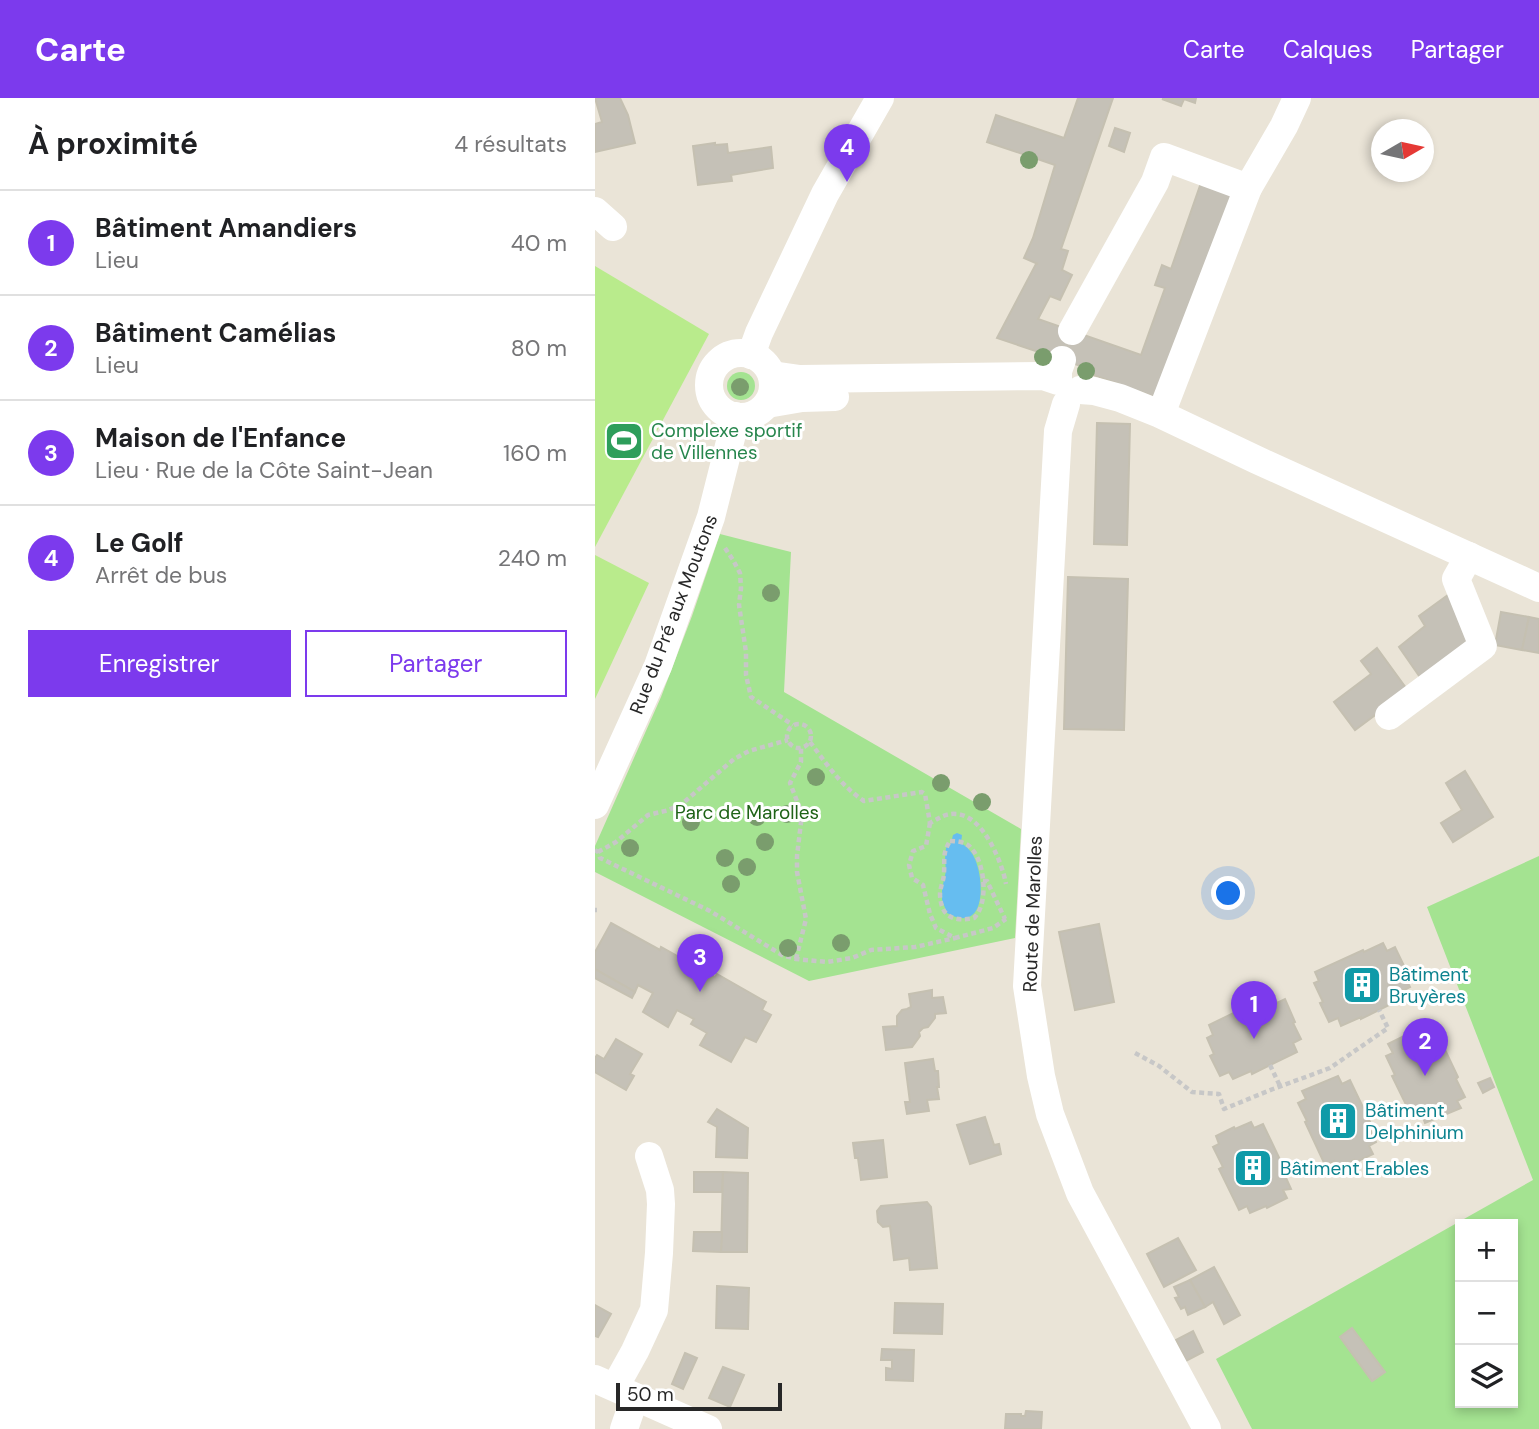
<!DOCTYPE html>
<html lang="fr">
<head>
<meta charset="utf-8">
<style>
	:root { --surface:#fff; --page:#f6f6f6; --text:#202124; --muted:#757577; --line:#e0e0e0; --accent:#7c3aed }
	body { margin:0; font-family:"DM Sans",sans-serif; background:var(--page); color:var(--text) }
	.controls { position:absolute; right:21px; bottom:21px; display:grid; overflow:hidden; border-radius:0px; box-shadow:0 4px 10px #0003 }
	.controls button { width:63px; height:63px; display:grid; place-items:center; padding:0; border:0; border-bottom:2px solid var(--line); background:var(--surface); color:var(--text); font:35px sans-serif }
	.compass { position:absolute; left:776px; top:21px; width:63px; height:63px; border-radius:50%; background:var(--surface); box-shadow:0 4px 10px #0003; rotate:81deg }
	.scale { position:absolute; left:21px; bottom:18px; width:166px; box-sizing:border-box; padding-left:7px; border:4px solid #272727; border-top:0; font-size:19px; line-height:24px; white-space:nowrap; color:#272727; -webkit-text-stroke:5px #fff; paint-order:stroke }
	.you { position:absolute; left:634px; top:796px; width:24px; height:24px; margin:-18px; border:5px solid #fff; border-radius:50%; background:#1a73e8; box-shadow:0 0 0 10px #1a73e833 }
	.badge { display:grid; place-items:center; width:46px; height:46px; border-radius:50%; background:var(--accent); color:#fff; font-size:23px; font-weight:700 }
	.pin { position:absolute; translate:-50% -58px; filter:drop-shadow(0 2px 4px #0008) }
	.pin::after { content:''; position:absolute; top:37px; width:24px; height:21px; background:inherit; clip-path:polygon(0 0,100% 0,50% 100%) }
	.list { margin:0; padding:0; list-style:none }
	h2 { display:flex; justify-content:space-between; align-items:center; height:91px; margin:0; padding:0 28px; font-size:30px }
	h2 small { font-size:23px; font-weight:400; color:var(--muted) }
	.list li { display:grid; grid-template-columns:46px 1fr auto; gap:21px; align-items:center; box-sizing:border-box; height:105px; padding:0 28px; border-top:2px solid var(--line) }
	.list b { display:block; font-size:26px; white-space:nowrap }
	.list p { margin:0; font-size:23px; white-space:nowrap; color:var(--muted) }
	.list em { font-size:23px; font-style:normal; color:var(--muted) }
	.actions { display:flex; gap:14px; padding:21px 28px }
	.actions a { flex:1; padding:16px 0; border:2px solid var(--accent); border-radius:0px; text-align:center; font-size:24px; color:var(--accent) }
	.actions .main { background:var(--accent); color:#fff }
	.icon { flex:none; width:38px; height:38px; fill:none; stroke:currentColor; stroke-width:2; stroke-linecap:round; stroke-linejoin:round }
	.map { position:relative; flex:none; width:944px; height:1331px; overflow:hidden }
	header { display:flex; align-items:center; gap:42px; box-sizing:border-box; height:98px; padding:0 35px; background:var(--accent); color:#fff }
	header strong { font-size:33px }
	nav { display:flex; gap:38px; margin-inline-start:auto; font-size:24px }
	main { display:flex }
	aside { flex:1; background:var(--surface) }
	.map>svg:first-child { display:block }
	.green { fill:#a4e391; fill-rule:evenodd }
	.pitch { fill:#b9eb8c }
	.water { fill:#66bdf0 }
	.building { fill:#c5c1b7; stroke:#c5c0b1; stroke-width:2 }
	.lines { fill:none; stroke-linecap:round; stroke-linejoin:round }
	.path { stroke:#c7c7c7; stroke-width:4.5; stroke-dasharray:5 3.5; stroke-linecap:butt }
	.minor { stroke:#fff; stroke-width:28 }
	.tree { fill:#7a9d6d }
	.labels { text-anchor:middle; stroke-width:6; stroke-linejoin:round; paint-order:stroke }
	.leisure-label { font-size:19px; fill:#27864d; stroke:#fff; text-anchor:start }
	.street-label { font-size:19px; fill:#272727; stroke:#fff }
	.park-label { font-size:19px; fill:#1f6317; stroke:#fff }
	.culture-label { font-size:19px; fill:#0d838f; stroke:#fff; text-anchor:start }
</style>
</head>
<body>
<header>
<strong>Carte</strong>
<nav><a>Carte</a><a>Calques</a><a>Partager</a></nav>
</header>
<main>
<aside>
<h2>À proximité<small>4 résultats</small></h2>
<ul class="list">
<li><span class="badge">1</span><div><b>Bâtiment Amandiers</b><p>Lieu</p></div><em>40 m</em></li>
<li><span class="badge">2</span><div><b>Bâtiment Camélias</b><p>Lieu</p></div><em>80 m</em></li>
<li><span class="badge">3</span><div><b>Maison de l'Enfance</b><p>Lieu · Rue de la Côte Saint-Jean</p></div><em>160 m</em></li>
<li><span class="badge">4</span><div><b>Le Golf</b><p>Arrêt de bus</p></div><em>240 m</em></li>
</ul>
<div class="actions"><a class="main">Enregistrer</a><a>Partager</a></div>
</aside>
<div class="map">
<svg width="944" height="1331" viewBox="0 0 944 1331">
	<rect width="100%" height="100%" fill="#eae4d7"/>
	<!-- green -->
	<g class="green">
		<circle cx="146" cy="288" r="14"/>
		<polygon points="125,436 196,454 189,594 426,731 420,840 214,883 0,774 0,748 66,599 97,518"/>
		<path d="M944 758V1331H657L621 1261 938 1082 832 809ZM865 1126H918V1305H865Z"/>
	</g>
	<!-- pitch -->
	<g class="pitch">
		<polygon points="0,168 114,236 0,449"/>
		<polygon points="0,457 54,485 0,601"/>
	</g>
	<!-- water -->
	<path class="water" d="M362 735 367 737 366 745C371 748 375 752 378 757 390 778 393 838 352 815L347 802V791L351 773 350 761 351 750 356 745 358 737Z"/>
	<!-- building -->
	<g class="building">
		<polygon points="0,0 25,0 33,17 40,45 0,54 0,26 7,24"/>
		<polygon points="483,0 518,0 466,151 473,153 467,172 477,177 465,202 455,198 443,221 546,257 570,190 560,187 567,167 576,171 608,79 640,90 565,301 493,275 495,271 402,240 441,166 443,166 429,160 438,140 460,67 392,44 401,17 469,40"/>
		<polygon points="601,0 600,5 589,1 586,8 567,1"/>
		<polygon points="520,30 535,35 529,54 514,48"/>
		<polygon points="120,45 120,47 132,46 133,55 176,49 178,70 136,77 137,83 103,87 98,48"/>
		<polygon points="502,325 535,326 532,447 499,446"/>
		<polygon points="473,479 533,481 529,632 469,631"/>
		<polygon points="857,494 879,543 827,582 804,549 830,528 824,518"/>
		<polygon points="906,514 934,519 927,552 900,547"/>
		<polygon points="934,519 944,521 944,555 927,552"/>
		<polygon points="782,550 811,590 799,603 760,632 739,604 776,576 766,563"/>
		<polygon points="870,673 898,719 858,744 846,725 867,712 851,685"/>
		<polygon points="16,825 65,852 66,849 120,879 122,876 171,904 167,912 176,917 161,944 150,939 136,964 105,947 112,935 96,926 99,921 82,912 73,929 48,914 58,895 43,887 40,894 0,871 0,854"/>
		<polygon points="504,826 519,904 480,912 464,834"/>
		<polygon points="788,845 792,853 800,849 811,872 807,873 815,889 807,893 810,899 766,921 766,919 746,928 743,920 734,924 725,905 728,904 719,885 724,883 720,874 768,852 769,854"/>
		<polygon points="0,871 40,894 37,900 0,880"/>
		<polygon points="337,892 337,900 348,899 351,915 340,916 340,920 333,929 328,930 324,934 325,938 317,949 291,952 288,929 302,928 302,918 307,912 312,911 316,909 314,896"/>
		<polygon points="679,900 682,905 690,901 700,924 698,925 706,941 698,945 702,954 657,976 656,973 638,981 634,974 625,978 615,958 619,956 612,940 618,937 614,927 657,906 659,909"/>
		<polygon points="832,931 835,939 842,935 863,979 861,981 870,999 862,1003 866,1010 830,1025 827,1017 818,1021 797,978 800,977 791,958 798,955 793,946 813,936 815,940"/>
		<polygon points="21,941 47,956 35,976 39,978 31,992 0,974 0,960 2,957 9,961"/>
		<polygon points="338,961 340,973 343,973 344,989 342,989 344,1001 332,1002 334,1013 312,1016 310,1004 315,1004 310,965"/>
		<polygon points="743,978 747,986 755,982 775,1024 772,1025 781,1044 774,1048 778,1056 759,1065 759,1062 743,1070 739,1063 730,1067 710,1024 712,1023 703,1005 711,1001 707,993"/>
		<polygon points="895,980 899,989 888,995 883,985"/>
		<polygon points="122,1011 153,1030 152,1060 121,1059 122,1029 113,1024"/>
		<polygon points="390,1019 399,1047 404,1046 406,1056 375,1066 362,1027"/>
		<polygon points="656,1024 659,1030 668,1026 689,1070 687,1071 696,1091 688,1092 692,1100 672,1110 671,1108 655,1115 652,1108 644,1112 624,1071 628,1069 618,1049 624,1046 621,1038 639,1029 640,1031"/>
		<polygon points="288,1042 292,1079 266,1082 263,1060 260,1060 258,1045"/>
		<polygon points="99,1074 128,1074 127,1094 99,1094"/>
		<polygon points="128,1074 153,1075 152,1154 126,1154"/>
		<polygon points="332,1104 336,1109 342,1170 315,1172 314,1160 299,1162 295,1128 288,1129 283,1124 282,1113 286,1108"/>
		<polygon points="99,1134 127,1134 126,1154 98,1153"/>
		<polygon points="583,1140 601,1172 569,1189 552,1156"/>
		<polygon points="619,1169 645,1217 629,1226 618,1204 610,1209 595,1182"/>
		<polygon points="595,1182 610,1209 593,1217 590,1209 586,1211 580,1200 584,1199 579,1189"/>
		<polygon points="122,1188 154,1190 153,1231 121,1230"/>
		<polygon points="300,1205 348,1206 347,1236 299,1235"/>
		<polygon points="0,1207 16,1216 3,1239 0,1238"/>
		<polygon points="757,1230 790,1274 777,1283 745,1239"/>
		<polygon points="598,1233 608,1254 591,1263 581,1242"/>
		<polygon points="287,1251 319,1252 318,1283 291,1282 291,1270 297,1271 297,1262 286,1262"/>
		<polygon points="90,1255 102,1260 88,1291 77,1286"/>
		<polygon points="128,1269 149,1277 135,1309 114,1300"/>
		<polygon points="431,1313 447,1314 446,1331 410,1331 411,1316 426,1316 426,1318 430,1318"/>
	</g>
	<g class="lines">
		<!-- path -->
		<g class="path">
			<polyline points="130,450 138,462 145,475 146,490 144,507 151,554 151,577 156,599 198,627"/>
			<circle cx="204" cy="638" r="12"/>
			<path d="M215 644C231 665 246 688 269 703L327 694 330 696 335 725C344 720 351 715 361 716 388 717 407 764 411 786"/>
			<polyline points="335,725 331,748 318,753 314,767 317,780 328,787 335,816 341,830 360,840 398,830 411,821"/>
			<path d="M355 743C363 743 371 744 376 750 390 764 394 806 379 820 360 824 346 820 345 797 345 789 349 782 349 775 350 761 347 756 355 743Z"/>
			<polyline points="0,752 3,754 5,760 115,813 187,857 201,861 232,864 257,860 276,852 320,849 360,840"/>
			<polyline points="3,754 21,744 53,717 74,712 88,705 139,661 154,653 193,642"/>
			<polyline points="388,783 392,783 410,821"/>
			<polyline points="0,812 2,812"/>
			<polyline points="201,861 211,821 202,774 202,758 207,716 195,685 206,664 206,650"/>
			<polyline points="540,955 564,968 597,994 624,996 629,1011 678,991 735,970 793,930 784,912"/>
			<polyline points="675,967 685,988"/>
		</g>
		<!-- minor -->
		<g class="minor">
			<polyline points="0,113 18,129"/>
			<polyline points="477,233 560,84 569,59 653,90"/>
			<circle cx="146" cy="287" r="32"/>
			<polyline points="156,257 164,235 230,96 285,0"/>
			<polyline points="177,277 205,281 448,278 463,283 463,273 467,262"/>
			<polyline points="485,292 499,293 525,300 565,316 662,362 944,490"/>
			<polyline points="172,306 207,300 240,299"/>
			<polyline points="471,306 463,333 432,888 446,978 455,1016 485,1095 612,1331"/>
			<polyline points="566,316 653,90 689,28 702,0"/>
			<polyline points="794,618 888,548 861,481 874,458"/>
			<polyline points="0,707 63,568 116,419 139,328 140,318"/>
			<polyline points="0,1281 113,1331"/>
			<polyline points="20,1289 40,1253 59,1212 64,1155 66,1106 65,1092 54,1058"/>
			<polyline points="29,1331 40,1299"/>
		</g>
	</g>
	<!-- trees -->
	<g class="tree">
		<circle cx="434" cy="62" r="9"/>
		<circle cx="448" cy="259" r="9"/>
		<circle cx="491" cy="273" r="9"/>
		<circle cx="145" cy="289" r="9"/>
		<circle cx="176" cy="495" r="9"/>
		<circle cx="221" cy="679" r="9"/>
		<circle cx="346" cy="685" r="9"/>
		<circle cx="387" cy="704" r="9"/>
		<circle cx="192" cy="716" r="9"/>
		<circle cx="162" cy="719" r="9"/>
		<circle cx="96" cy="724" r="9"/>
		<circle cx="170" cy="744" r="9"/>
		<circle cx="35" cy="750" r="9"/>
		<circle cx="130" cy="760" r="9"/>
		<circle cx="152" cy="769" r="9"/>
		<circle cx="136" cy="786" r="9"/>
		<circle cx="246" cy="845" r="9"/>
		<circle cx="193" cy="850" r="9"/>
	</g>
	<!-- icons -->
	<defs>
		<g id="stadium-square" transform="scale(2.0125)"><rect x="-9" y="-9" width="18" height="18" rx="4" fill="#2e9e5b" stroke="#fff"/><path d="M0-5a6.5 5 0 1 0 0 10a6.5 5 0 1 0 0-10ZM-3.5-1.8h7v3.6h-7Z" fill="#fff"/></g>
		<g id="building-square" transform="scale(2.0125)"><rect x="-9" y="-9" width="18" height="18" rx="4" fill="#0f9aa8" stroke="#fff"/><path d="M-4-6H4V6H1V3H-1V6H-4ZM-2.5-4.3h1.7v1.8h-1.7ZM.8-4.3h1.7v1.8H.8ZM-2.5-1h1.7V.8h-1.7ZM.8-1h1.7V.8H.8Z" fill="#fff"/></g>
	</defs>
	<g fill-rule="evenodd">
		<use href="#stadium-square" x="29" y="343"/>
		<use href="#building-square" x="767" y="887"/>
		<use href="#building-square" x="743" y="1023"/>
		<use href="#building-square" x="658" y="1070"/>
	</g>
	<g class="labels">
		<!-- leisure labels -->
		<g class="leisure-label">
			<text x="56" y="339">Complexe sportif<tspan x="56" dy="22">de Villennes</tspan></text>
		</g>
		<!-- street labels -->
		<g class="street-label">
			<text transform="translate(78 516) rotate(-69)" y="7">Rue du Pré aux Moutons</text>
			<text transform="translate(437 816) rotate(-88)" y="7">Route de Marolles</text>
		</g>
		<!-- park labels -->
		<g class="park-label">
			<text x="152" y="721">Parc de Marolles</text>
		</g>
		<!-- culture labels -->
		<g class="culture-label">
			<text x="794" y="883">Bâtiment<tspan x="794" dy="22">Bruyères</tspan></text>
			<text x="770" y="1019">Bâtiment<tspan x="770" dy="22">Delphinium</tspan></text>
			<text x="685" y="1077">Bâtiment Erables</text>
		</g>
	</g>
</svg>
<div class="controls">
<button>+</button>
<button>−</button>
<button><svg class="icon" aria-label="layers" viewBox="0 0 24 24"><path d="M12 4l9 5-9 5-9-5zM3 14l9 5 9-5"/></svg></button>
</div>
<svg class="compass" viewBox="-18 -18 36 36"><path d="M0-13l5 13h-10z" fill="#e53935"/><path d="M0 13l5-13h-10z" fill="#757577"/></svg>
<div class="scale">50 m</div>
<div class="you"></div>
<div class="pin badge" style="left:659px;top:941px">1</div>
<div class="pin badge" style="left:830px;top:978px">2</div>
<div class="pin badge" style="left:105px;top:894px">3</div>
<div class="pin badge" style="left:252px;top:84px">4</div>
</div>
</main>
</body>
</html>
